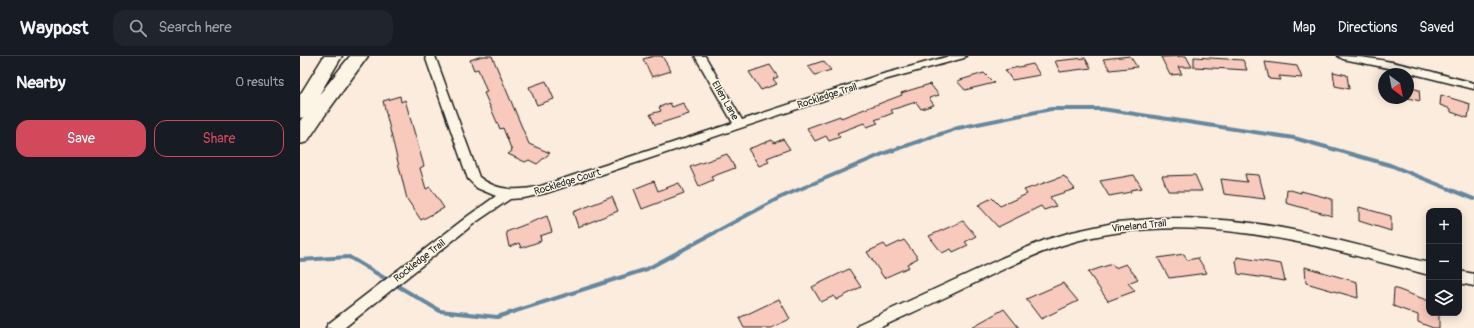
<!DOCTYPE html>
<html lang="en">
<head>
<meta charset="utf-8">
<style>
	:root { --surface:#171b24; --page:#20242c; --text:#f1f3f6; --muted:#9ea1a6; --line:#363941; --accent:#d1495b }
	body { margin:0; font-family:Pangolin,sans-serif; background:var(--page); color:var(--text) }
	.controls { position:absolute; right:12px; bottom:12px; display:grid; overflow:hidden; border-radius:8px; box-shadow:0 2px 10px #0003 }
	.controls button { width:36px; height:36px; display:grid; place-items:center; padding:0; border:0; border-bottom:1px solid var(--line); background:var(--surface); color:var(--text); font:20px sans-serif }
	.compass { position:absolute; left:1078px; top:12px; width:36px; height:36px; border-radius:50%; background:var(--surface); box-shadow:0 2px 10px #0003; rotate:148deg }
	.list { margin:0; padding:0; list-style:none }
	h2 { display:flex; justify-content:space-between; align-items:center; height:52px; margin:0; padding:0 16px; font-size:17px }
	h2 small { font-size:13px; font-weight:400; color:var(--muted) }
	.actions { display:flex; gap:8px; padding:12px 16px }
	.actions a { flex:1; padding:9px 0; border:1px solid var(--accent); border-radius:12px; text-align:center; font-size:14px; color:var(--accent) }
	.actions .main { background:var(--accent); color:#fff }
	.icon { flex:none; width:22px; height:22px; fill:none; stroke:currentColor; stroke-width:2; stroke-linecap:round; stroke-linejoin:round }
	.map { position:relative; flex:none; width:1174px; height:272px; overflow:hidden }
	header { display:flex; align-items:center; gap:24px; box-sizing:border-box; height:56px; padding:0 20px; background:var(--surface); border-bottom:1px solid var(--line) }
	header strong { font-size:19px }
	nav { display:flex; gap:22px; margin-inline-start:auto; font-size:14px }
	.search { width:280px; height:36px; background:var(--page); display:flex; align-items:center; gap:10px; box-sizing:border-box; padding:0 14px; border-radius:12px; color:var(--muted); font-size:15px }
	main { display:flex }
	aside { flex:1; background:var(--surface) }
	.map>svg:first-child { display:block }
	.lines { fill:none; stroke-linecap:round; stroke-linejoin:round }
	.stream { stroke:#65879e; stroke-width:4 }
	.building { fill:#f8c9bd; stroke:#1c1c1c }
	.minor-casing { stroke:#1c1c1c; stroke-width:3 }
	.motorway-casing { stroke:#1c1c1c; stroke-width:3 }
	.minor { fill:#fcf5e5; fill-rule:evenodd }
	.motorway { fill:#fcf5e5; fill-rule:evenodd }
	.labels { text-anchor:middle; stroke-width:3; stroke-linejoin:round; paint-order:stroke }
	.street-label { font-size:10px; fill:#1c1c1c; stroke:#fcf5e5 }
</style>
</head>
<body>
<header>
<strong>Waypost</strong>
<div class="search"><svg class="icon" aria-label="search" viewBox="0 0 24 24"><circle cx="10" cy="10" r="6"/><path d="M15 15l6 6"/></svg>Search here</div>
<nav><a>Map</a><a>Directions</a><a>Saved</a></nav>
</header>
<main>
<aside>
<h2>Nearby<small>0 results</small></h2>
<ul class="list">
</ul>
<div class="actions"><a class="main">Save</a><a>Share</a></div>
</aside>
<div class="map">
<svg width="1174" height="272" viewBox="0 0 1174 272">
	<rect width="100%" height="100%" fill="#fbecdd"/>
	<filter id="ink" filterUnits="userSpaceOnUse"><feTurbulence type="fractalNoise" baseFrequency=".025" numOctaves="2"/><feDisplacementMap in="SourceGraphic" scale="8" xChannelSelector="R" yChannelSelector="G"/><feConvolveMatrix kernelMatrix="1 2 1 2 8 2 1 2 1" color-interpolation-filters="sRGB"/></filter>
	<g filter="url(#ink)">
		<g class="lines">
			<!-- stream -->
			<polyline class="stream" points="0,204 49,201 140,255 197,261 347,213 479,142 585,97 658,72 751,53 802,53 994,82 1090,109 1174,143"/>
		</g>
		<!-- building -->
		<g class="building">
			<polygon points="182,0 192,0 229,88 250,97 237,108 229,104 225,106 208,98 212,95 203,72 200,73 189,48 184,37 187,36 178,13 174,14 170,4"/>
			<polygon points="354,0 362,0 371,15 352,21 343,3"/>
			<polygon points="830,0 837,11 810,14 803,3"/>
			<polygon points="886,0 892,11 878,11 882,18 870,19 861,1"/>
			<polygon points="894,1 943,4 947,14 894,11"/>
			<polygon points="785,2 791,12 760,16 755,5"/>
			<polygon points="523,5 531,14 515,19 508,10"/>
			<polygon points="965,6 997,10 1002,22 979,20 981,24 969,23"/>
			<polygon points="733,8 740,19 712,24 705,14"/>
			<polygon points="470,9 478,21 473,23 477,28 461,34 449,16"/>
			<polygon points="1033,16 1047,19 1049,33 1035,30"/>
			<polygon points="684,17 694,27 665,34 657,25"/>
			<polygon points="246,25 254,43 237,49 229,31"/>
			<polygon points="630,28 639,39 629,42 634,49 621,53 616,46 591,54 593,57 575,64 578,67 567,71 564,67 537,77 540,81 529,85 526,80 515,85 507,72 540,60 541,62 602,39 601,37"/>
			<polygon points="1108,31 1119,34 1120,45 1108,42"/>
			<polygon points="1141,39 1170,48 1168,62 1151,56 1151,53 1140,49"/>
			<polygon points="100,40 101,46 105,44 124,110 120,112 126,133 130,131 144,152 121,164 107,143 83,45"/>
			<polygon points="370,47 372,51 383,47 389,58 355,69 350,58 361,55 359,51"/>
			<polygon points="483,83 490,93 467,102 469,106 459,110 448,93 472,84 474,87"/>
			<polygon points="427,98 435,112 411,121 413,124 399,130 390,111"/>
			<polygon points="945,118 959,119 965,143 924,138 921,123 947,126"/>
			<polygon points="834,119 842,132 830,134 831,136 809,140 800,125"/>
			<polygon points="895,119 902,135 868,135 862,120"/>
			<polygon points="764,120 775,133 750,141 756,150 744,154 741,150 698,171 678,149 692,142 700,150 727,138 724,134"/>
			<polygon points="354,125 358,135 379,127 384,137 342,153 334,133"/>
			<polygon points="987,133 1001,137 1001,135 1032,143 1032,160 986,147"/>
			<polygon points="312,141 318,155 278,171 273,156"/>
			<polygon points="1059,151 1091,160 1091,175 1059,165"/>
			<polygon points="247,160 252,176 240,180 241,185 221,192 219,187 209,191 206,176"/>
			<polygon points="663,165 676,180 665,186 668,189 653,196 651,193 642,197 629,180"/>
			<polygon points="604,184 618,202 607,208 609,211 584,222 567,196 584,188 587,192"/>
			<polygon points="884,198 887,204 898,202 907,217 869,222 858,202"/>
			<polygon points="937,201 981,208 985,225 938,218 936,205 937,204"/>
			<polygon points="812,208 815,212 826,208 838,223 828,227 835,235 808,245 788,216"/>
			<polygon points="1005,211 1057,226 1058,242 1006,227"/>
			<polygon points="549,213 561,231 536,244 534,240 521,246 512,231"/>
			<polygon points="763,227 778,245 741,263 726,243"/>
			<polygon points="1094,232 1129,245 1129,257 1139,257 1139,272 1133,272 1118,266 1118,259 1093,250"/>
			<polygon points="479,243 490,263 471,272 444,272 439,262"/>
			<polygon points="704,253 719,272 670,272"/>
		</g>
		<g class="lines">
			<!-- minor casing -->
			<g class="minor-casing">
				<g id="minor">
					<path d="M125 0H135L179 121C198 136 219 135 241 130L433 67 395 0H405L442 64 576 20 650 0H666L664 2 584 24 246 137 224 142 210 143 176 166 44 272H26L28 268 168 160 196 140 177 132 168 123Z"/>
					<path d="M1038 0C1084 0 1130 16 1174 27V33L1098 14 1043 3Z"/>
					<path d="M863 162C893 162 922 163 951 167 1011 175 1070 193 1129 207V219C1008 187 887 150 763 189 734 198 705 212 677 226 645 242 611 257 579 272H557L559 268 702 202 745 184 772 176 818 166Z"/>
					<polygon points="1159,215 1174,218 1174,230 1159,227"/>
				</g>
			</g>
			<!-- motorway casing -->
			<g class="motorway-casing">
				<polygon id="motorway" points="24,0 42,0 19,39 50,0 68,0 25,59 7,86 0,88 0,65 3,61 0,62 0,39"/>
			</g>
			<!-- minor -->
			<use href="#minor" class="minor"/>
			<!-- motorway -->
			<use href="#motorway" class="motorway"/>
		</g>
	</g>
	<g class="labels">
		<!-- street labels -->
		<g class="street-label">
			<text transform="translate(527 39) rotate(-18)" y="4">Rockledge Trail</text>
			<text transform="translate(426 44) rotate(60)" y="4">Ellen Lane</text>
			<text transform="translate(267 125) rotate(-17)" y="4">Rockledge Court</text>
			<text transform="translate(839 169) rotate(-6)" y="4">Vineland Trail</text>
			<text transform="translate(119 204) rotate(-38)" y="4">Rockledge Trail</text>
		</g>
	</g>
</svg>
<div class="controls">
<button>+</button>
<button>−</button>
<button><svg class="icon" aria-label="layers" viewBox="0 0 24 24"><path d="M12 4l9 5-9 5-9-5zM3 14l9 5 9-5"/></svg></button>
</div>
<svg class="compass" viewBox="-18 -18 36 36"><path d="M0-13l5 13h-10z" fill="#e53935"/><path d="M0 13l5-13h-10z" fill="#9ea1a6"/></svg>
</div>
</main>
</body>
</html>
